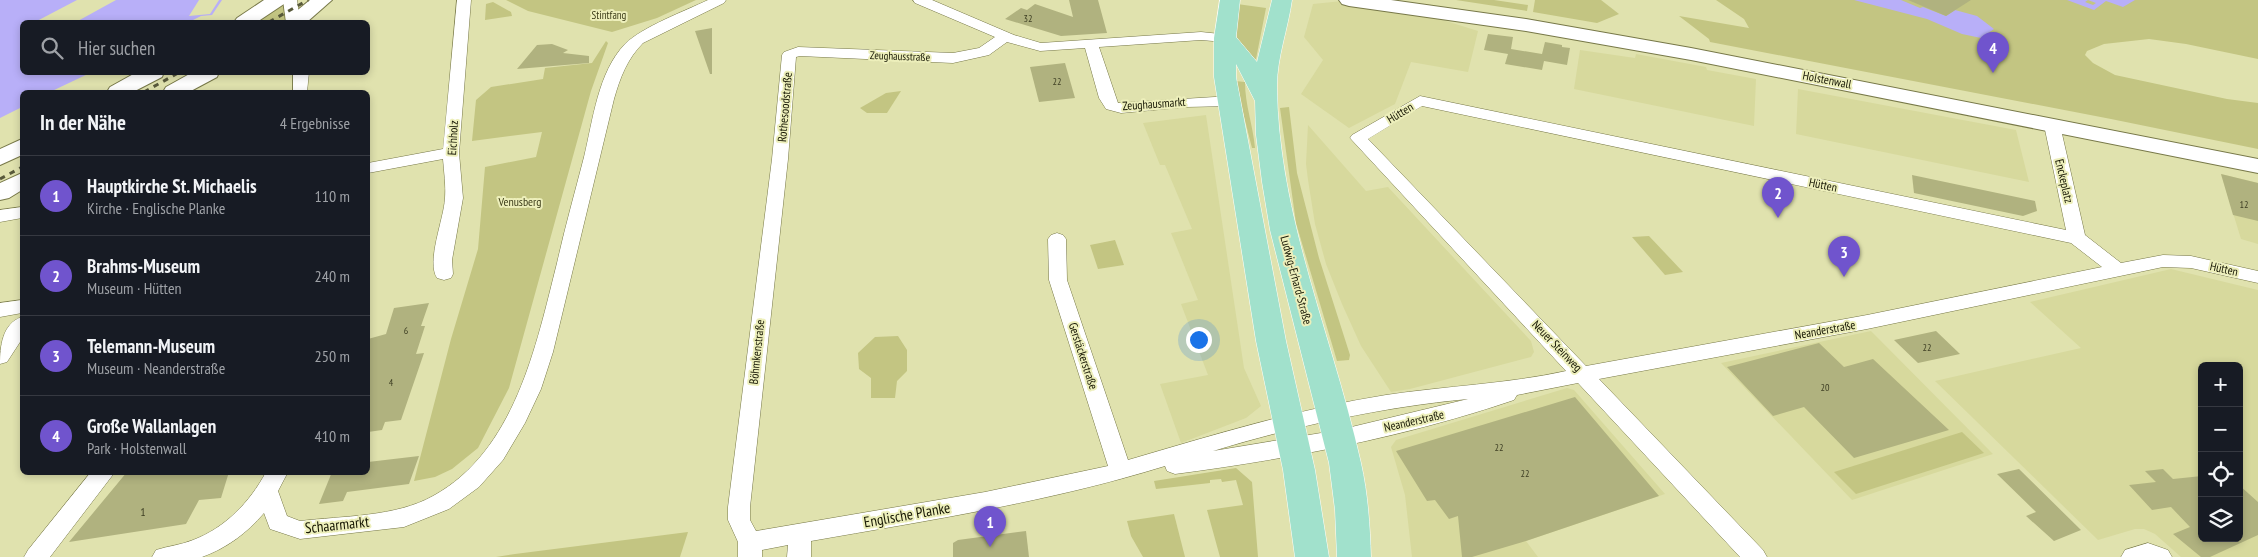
<!DOCTYPE html>
<html lang="de">
<head>
<meta charset="utf-8">
<style>
	:root { --surface:#171b24; --page:#20242c; --text:#f1f3f6; --muted:#9ea1a6; --line:#363941; --accent:#7054cd }
	body { margin:0; font-family:"PT Sans Narrow",sans-serif; background:var(--page); color:var(--text) }
	.controls { position:absolute; right:15px; bottom:15px; display:grid; overflow:hidden; border-radius:8px; box-shadow:0 2px 8px #0003 }
	.controls button { width:45px; height:45px; display:grid; place-items:center; padding:0; border:0; border-bottom:1px solid var(--line); background:var(--surface); color:var(--text); font:25px sans-serif }
	.you { position:absolute; left:1198px; top:339px; width:18px; height:18px; margin:-12px; border:4px solid #fff; border-radius:50%; background:#1a73e8; box-shadow:0 0 0 8px #1a73e833 }
	.badge { display:grid; place-items:center; width:32px; height:32px; border-radius:50%; background:var(--accent); color:#fff; font-size:16px; font-weight:700 }
	.pin { position:absolute; translate:-50% -41px; filter:drop-shadow(0 1px 2px #0008) }
	.pin::after { content:''; position:absolute; top:26px; width:18px; height:15px; background:inherit; clip-path:polygon(0 0,100% 0,50% 100%) }
	.list { margin:0; padding:0; list-style:none }
	h2 { display:flex; justify-content:space-between; align-items:center; height:65px; margin:0; padding:0 20px; font-size:21px }
	h2 small { font-size:16px; font-weight:400; color:var(--muted) }
	.list li { display:grid; grid-template-columns:32px 1fr auto; gap:15px; align-items:center; box-sizing:border-box; height:80px; padding:0 20px; border-top:1px solid var(--line) }
	.list b { display:block; font-size:19px; white-space:nowrap }
	.list p { margin:0; font-size:16px; white-space:nowrap; color:var(--muted) }
	.list em { font-size:16px; font-style:normal; color:var(--muted) }
	.icon { flex:none; width:28px; height:28px; fill:none; stroke:currentColor; stroke-width:2; stroke-linecap:round; stroke-linejoin:round }
	.map { position:relative; flex:none; width:2258px; height:557px; overflow:hidden }
	.search { position:absolute; background:var(--surface); box-shadow:0 2px 8px #0003; left:20px; top:20px; width:350px; height:55px; display:flex; align-items:center; gap:12px; box-sizing:border-box; padding:0 18px; border-radius:8px; color:var(--muted); font-size:19px }
	.panel { position:absolute; background:var(--surface); box-shadow:0 2px 8px #0003; left:20px; top:90px; width:350px; height:385px; border-radius:8px }
	.map>svg:first-child { display:block }
	.built { fill:#d7d99d; fill-rule:evenodd }
	.green { fill:#c3c582 }
	.water { fill:#b8aff8 }
	.pier { fill:#e0e2ae }
	.building { fill:#b0b27f }
	.lines { fill:none; stroke-linecap:round; stroke-linejoin:round }
	.minor-casing { stroke:#777848; stroke-width:1 }
	.secondary-casing { stroke:#777848; stroke-width:2 }
	.primary-casing { stroke:#fff; stroke-width:1 }
	.minor { fill:#fff; fill-rule:evenodd }
	.secondary { fill:#fff; fill-rule:evenodd }
	.primary { fill:#a1e1cc; fill-rule:evenodd }
	.rail { stroke:#58593b; stroke-width:3; stroke-dasharray:5.5 5.5; stroke-linecap:butt }
	.labels { text-anchor:middle; stroke-width:4; stroke-linejoin:round; paint-order:stroke }
	.number-label { font-size:10px; fill:#3c3d22 }
	.far-park-label { font-size:11px; fill:#3c3c19; stroke:#edefbb }
	.far-street-label { font-size:11px; fill:#161603; stroke:#edefbb }
	.street-label { font-size:12px; fill:#161603; stroke:#edefbb }
	.park-label { font-size:12px; fill:#3c3c19; stroke:#edefbb }
	.near-number-label { font-size:12px; fill:#3c3d22 }
	.near-street-label { font-size:15px; fill:#161603; stroke:#edefbb }
</style>
</head>
<body>
<div class="map">
<svg width="2258" height="557" viewBox="0 0 2258 557">
	<rect width="100%" height="100%" fill="#e0e2ae"/>
	<!-- built -->
	<g class="built">
		<polygon points="1342,1 1430,16 1478,31 1468,72 1411,62 1395,104 1349,128 1301,94 1323,60 1304,37 1313,4"/>
		<polygon points="1580,50 1635,58 1636,54 1706,67 1707,70 1756,79 1754,126 1574,89"/>
		<polygon points="1798,89 2016,130 2029,182 1796,134"/>
		<polygon points="1206,115 1244,368 1261,406 1246,418 1181,443 1160,384 1208,375 1181,304 1198,300 1171,233 1192,229 1165,165 1160,165 1143,123"/>
		<polygon points="1308,125 1366,191 1388,187 1531,341 1534,352 1531,357 1410,389 1391,392 1361,346 1342,304 1326,264 1315,224 1308,180 1306,164"/>
		<polygon points="2221,174 2258,183 2258,244 2241,239"/>
		<path d="M2171 269 2258 290V557H2181L2155 534 2144 529H2135L2098 540 1935 381 2081 348 2030 302ZM2202 366H2239V538H2202Z"/>
		<polygon points="1871,331 1993,454 1852,500 1721,363"/>
		<polygon points="1567,388 1574,390 1665,494 1526,541 1538,557 1412,557 1405,495 1391,447 1396,440"/>
	</g>
	<!-- green -->
	<g class="green">
		<polygon points="506,0 696,0 657,18 612,32 528,11"/>
		<polygon points="1456,0 1494,0 1528,5 1527,11"/>
		<polygon points="1535,0 1601,0 1619,14 1597,23 1533,12"/>
		<polygon points="1716,0 2258,0 2258,59 2186,44 2149,39 2104,44 2087,51 2085,55 2093,63 2115,75 2227,99 2258,103 2258,149 2111,119 1710,42 1709,39 1679,16 1749,28 1744,19"/>
		<polygon points="493,2 511,12 512,16 485,20 486,4"/>
		<path d="M1237 4 1266 8 1256 59 1251 60C1232 36 1235 33 1237 4Z"/>
		<polygon points="283,5 290,21 252,22"/>
		<polygon points="606,41 608,43 591,91 509,388 478,448 452,469 435,477 414,481 451,339 478,249 485,167 536,157 542,132 472,141 476,100 491,87 543,79 545,68 592,63"/>
		<path d="M1235 81 1245 82C1245 105 1253 125 1255 148H1252Z"/>
		<polygon points="901,91 887,113 867,113 860,108 886,93"/>
		<polygon points="1289,107 1297,173 1319,258 1350,355 1349,360 1337,361 1296,223 1280,108"/>
		<polygon points="1649,236 1683,272 1665,275 1632,237"/>
		<polygon points="1115,240 1124,265 1098,269 1090,245"/>
		<polygon points="898,336 907,350 907,371 897,381 895,398 871,398 871,378 859,369 858,353 875,337"/>
		<polygon points="1962,432 1984,453 1856,494 1834,472"/>
		<polygon points="1236,468 1252,482 1258,557 1220,557 1207,510 1243,505 1236,480 1222,482 1221,479 1210,480 1210,483 1156,489 1154,481"/>
		<polygon points="1174,514 1185,557 1143,557 1131,536 1127,521"/>
		<polygon points="688,532 680,557 496,557 515,554"/>
	</g>
	<!-- water -->
	<g class="water">
		<polygon points="0,0 222,0 212,15 201,16 189,22 22,22 22,72 90,73 50,92 22,92 22,107 0,118"/>
		<polygon points="1854,0 1901,0 1920,8 1923,7 1946,16 1955,10 1977,16 1994,29 1981,38 1962,34 1927,19"/>
		<polygon points="2067,0 2088,0 2085,2 2093,5 2096,3 2088,0 2135,0 2123,7 2106,1 2094,10"/>
	</g>
	<!-- pier -->
	<g class="pier">
		<polygon points="77,0 116,0 76,22 35,22"/>
		<polygon points="199,0 219,0 210,14 189,16"/>
	</g>
	<!-- building -->
	<g class="building">
		<polygon points="1069,0 1098,0 1107,33 1061,36 1005,19 1021,8 1027,10 1035,4 1073,17"/>
		<polygon points="1908,0 1971,0 1946,16"/>
		<polygon points="712,28 712,74 710,74 695,31"/>
		<polygon points="1488,34 1513,37 1511,49 1542,54 1545,42 1562,45 1562,47 1570,48 1567,65 1544,61 1542,70 1505,64 1508,54 1484,50"/>
		<polygon points="552,44 568,50 563,53 589,56 589,63 517,69 537,45"/>
		<polygon points="1065,63 1075,98 1039,102 1030,67"/>
		<polygon points="2221,174 2258,183 2258,221 2233,215"/>
		<polygon points="1912,175 2035,201 2037,211 2023,216 1914,193"/>
		<polygon points="429,303 421,326 425,326 416,354 424,353 401,420 385,422 382,430 368,432 368,339 386,334 394,308"/>
		<polygon points="1936,331 1960,354 1918,363 1894,340"/>
		<polygon points="1819,343 1844,367 1873,359 1949,430 1854,458 1804,407 1773,416 1727,367"/>
		<polygon points="1575,397 1659,496 1526,541 1472,557 1462,557 1458,516 1449,519 1435,500 1427,501 1396,451"/>
		<polygon points="419,456 409,484 347,492 343,501 319,504 332,472 368,472 368,462"/>
		<polygon points="2019,469 2081,530 2054,541 2026,516 2036,512 1997,474"/>
		<polygon points="2163,469 2173,479 2202,476 2202,538 2239,538 2239,485 2258,502 2258,535 2210,557 2201,557 2173,534 2190,527 2171,507 2152,510 2129,485 2156,482 2145,471"/>
		<polygon points="127,472 229,472 221,498 199,500 186,524 69,542"/>
		<polygon points="1026,531 1029,557 953,557 953,543 958,540"/>
	</g>
	<g class="lines">
		<!-- minor casing -->
		<g class="minor-casing">
			<g id="minor">
				<polygon points="283,0 297,0 300,22 286,22"/>
				<path d="M457 0H471L459 153 463 198 452 260 453 274 451 278 444 280 437 278C426 261 444 219 445 198 446 186 444 172 443 159L368 173V163L443 149Z"/>
				<path d="M708 0H726L724 3 643 43C627 59 620 78 614 99L553 352 541 389 525 423 503 460 479 487 449 509 404 527 300 539 270 529 264 513C247 533 227 548 202 557H152L156 550C168 546 181 545 193 540 225 528 250 502 266 472H288L278 491 287 516 300 521C342 516 396 517 433 496 515 451 536 346 557 263 565 227 575 192 584 157 593 120 598 72 625 44 642 27 685 11 708 0Z"/>
				<path d="M913 0H932L1014 35 1041 43 1201 32 1230 35 1232 38 1225 42 1201 40 1099 47 1118 103 1231 96 1237 98 1239 101 1237 104 1231 106 1185 107 1121 113 1106 109 1099 98 1085 48 1040 51 1007 42 989 55 953 63 800 56 796 57 788 159 750 507V520L756 531 985 492 1108 466 1049 280 1048 239 1051 235 1057 233 1063 235 1066 239 1067 280 1128 460C1213 435 1298 409 1386 395 1446 386 1507 384 1566 371L1350 138 1352 135 1420 96 2066 230 2044 125 2046 122H2058L2060 125 2085 235 2121 263 2163 255 2191 256 2258 271V283L2191 268 2163 267 1867 329 1599 379 1763 550 1767 557H1740L1578 383 1517 395 1514 400C1405 437 1289 459 1175 474L1167 471 1165 466C1049 502 930 520 811 541V557H787L788 545 762 550V557H738V542L728 520V507L772 159 782 55 784 52 798 47 953 53 979 48 995 37 915 3ZM1422 106 2071 243 2102 267 1867 315 1586 366 1368 139ZM1468 399 1339 430 1213 451C1295 426 1383 407 1468 399Z"/>
				<polygon points="293,72 309,72 307,92 293,92"/>
				<polygon points="22,207 22,218 0,222 0,210"/>
				<polygon points="22,300 22,313 0,317 0,303"/>
				<path d="M22 317V339L7 362 0 364C0 347 2 323 22 317Z"/>
				<polygon points="91,472 115,472 50,557 24,557 28,550"/>
				<polygon points="2148,543 2168,550 2172,557 2121,557 2125,550"/>
			</g>
		</g>
		<!-- secondary casing -->
		<g class="secondary-casing">
			<g id="secondary">
				<polygon points="264,0 287,0 284,4 257,22 234,22 237,18"/>
				<polygon points="310,0 332,0 307,22 285,22 288,18"/>
				<polygon points="1339,0 1391,0 1526,19 1691,48 2258,159 2258,173 1691,60 1526,31 1349,6 1342,4"/>
				<polygon points="137,72 164,72 162,77 133,92 107,92 110,87"/>
				<polygon points="193,72 219,72 217,77 189,92 163,92 166,87"/>
				<polygon points="22,139 22,155 0,165 0,149"/>
				<polygon points="22,173 22,190 9,198 0,200 0,183"/>
			</g>
		</g>
		<!-- primary casing -->
		<g class="primary-casing">
			<path id="primary" d="M1220 0H1240L1236 37 1257 62 1272 0H1292C1288 29 1277 57 1277 86 1278 216 1333 337 1361 463 1368 494 1370 526 1371 557H1337L1335 510 1329 463 1270 230 1262 182 1256 135 1255 101 1236 64V77L1286 341 1315 470 1329 557H1295L1283 470 1256 341 1214 77V38Z"/>
		</g>
		<!-- minor -->
		<use href="#minor" class="minor"/>
		<!-- secondary -->
		<use href="#secondary" class="secondary"/>
		<!-- primary -->
		<use href="#primary" class="primary"/>
		<!-- rail -->
		<g class="rail">
			<polyline points="269,22 308,0"/>
			<polyline points="144,92 180,72"/>
			<polyline points="0,179 22,167"/>
		</g>
	</g>
	<g class="labels">
		<!-- number labels -->
		<g class="number-label">
			<text x="1028" y="22">32</text>
			<text x="1057" y="85">22</text>
			<text x="2244" y="208">12</text>
			<text x="406" y="334">6</text>
			<text x="1927" y="351">22</text>
			<text x="391" y="386">4</text>
			<text x="1825" y="391">20</text>
			<text x="1499" y="451">22</text>
			<text x="1525" y="477">22</text>
		</g>
		<!-- far-park labels -->
		<g class="far-park-label">
			<text x="609" y="19">Stintfang</text>
		</g>
		<!-- far-street labels -->
		<g class="far-street-label">
			<text transform="translate(900 56) rotate(2)" y="4">Zeughausstraße</text>
		</g>
		<!-- street labels -->
		<g class="street-label">
			<text transform="translate(1827 80) rotate(11)" y="4">Holstenwall</text>
			<text transform="translate(1154 104) rotate(-4)" y="4">Zeughausmarkt</text>
			<text transform="translate(785 107) rotate(-85)" y="4">Rothesoodstraße</text>
			<text transform="translate(1400 113) rotate(-31)" y="4">Hütten</text>
			<text transform="translate(453 138) rotate(-87)" y="4">Eichholz</text>
			<text transform="translate(2064 181) rotate(77)" y="4">Enckeplatz</text>
			<text transform="translate(1823 185) rotate(12)" y="4">Hütten</text>
			<text transform="translate(2224 269) rotate(13)" y="4">Hütten</text>
			<text transform="translate(1296 280) rotate(75)" y="4">Ludwig-Erhard-Straße</text>
			<text transform="translate(1825 330) rotate(-10)" y="4">Neanderstraße</text>
			<text transform="translate(1557 346) rotate(46)" y="4">Neuer Steinweg</text>
			<text transform="translate(757 352) rotate(-84)" y="4">Böhmkenstraße</text>
			<text transform="translate(1083 356) rotate(72)" y="4">Gerstäckerstraße</text>
			<text transform="translate(1414 421) rotate(-13)" y="4">Neanderstraße</text>
		</g>
		<!-- park labels -->
		<g class="park-label">
			<text x="520" y="206">Venusberg</text>
		</g>
		<!-- near-number labels -->
		<g class="near-number-label">
			<text x="143" y="516">1</text>
		</g>
		<!-- near-street labels -->
		<g class="near-street-label">
			<text transform="translate(907 515) rotate(-10)" y="5">Englische Planke</text>
			<text transform="translate(337 525) rotate(-6)" y="5">Schaarmarkt</text>
		</g>
	</g>
</svg>
<div class="controls">
<button>+</button>
<button>−</button>
<button><svg class="icon" aria-label="locate" viewBox="0 0 24 24"><circle cx="12" cy="12" r="6"/><path d="M12 2v4M12 18v4M2 12h4M18 12h4"/></svg></button>
<button><svg class="icon" aria-label="layers" viewBox="0 0 24 24"><path d="M12 4l9 5-9 5-9-5zM3 14l9 5 9-5"/></svg></button>
</div>
<div class="you"></div>
<div class="pin badge" style="left:990px;top:547px">1</div>
<div class="pin badge" style="left:1778px;top:218px">2</div>
<div class="pin badge" style="left:1844px;top:277px">3</div>
<div class="pin badge" style="left:1993px;top:73px">4</div>
<div class="search"><svg class="icon" aria-label="search" viewBox="0 0 24 24"><circle cx="10" cy="10" r="6"/><path d="M15 15l6 6"/></svg>Hier suchen</div>
<section class="panel">
<h2>In der Nähe<small>4 Ergebnisse</small></h2>
<ul class="list">
<li><span class="badge">1</span><div><b>Hauptkirche St. Michaelis</b><p>Kirche · Englische Planke</p></div><em>110 m</em></li>
<li><span class="badge">2</span><div><b>Brahms-Museum</b><p>Museum · Hütten</p></div><em>240 m</em></li>
<li><span class="badge">3</span><div><b>Telemann-Museum</b><p>Museum · Neanderstraße</p></div><em>250 m</em></li>
<li><span class="badge">4</span><div><b>Große Wallanlagen</b><p>Park · Holstenwall</p></div><em>410 m</em></li>
</ul>
</section>
</div>
</body>
</html>
